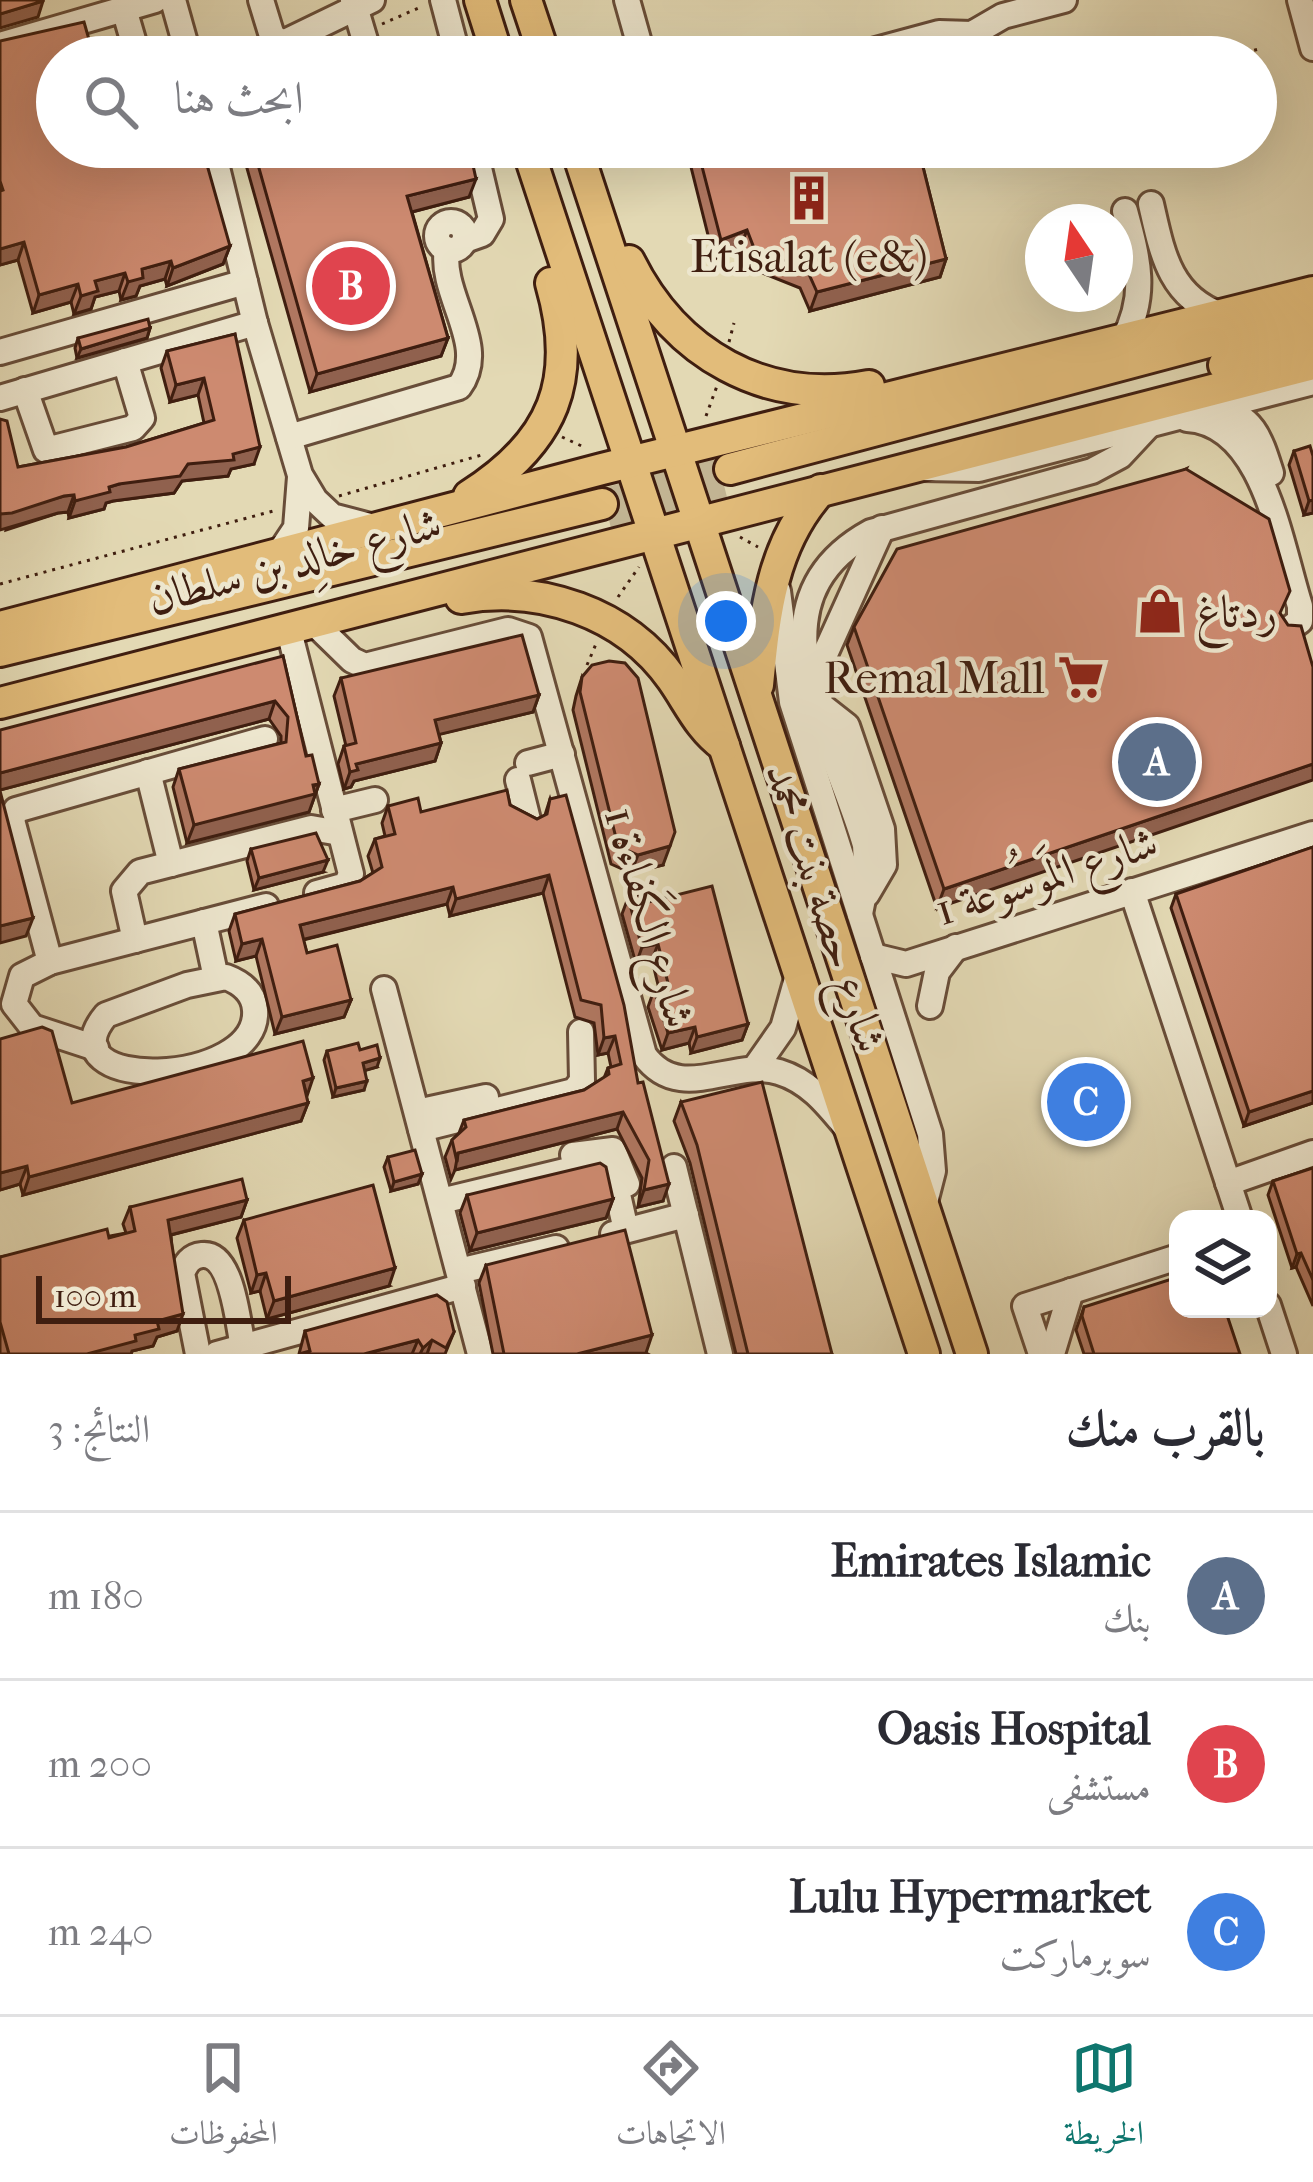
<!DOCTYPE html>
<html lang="ar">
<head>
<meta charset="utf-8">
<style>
	:root { --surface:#fff; --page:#f2f2f3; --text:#2b2b33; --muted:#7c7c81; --line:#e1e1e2; --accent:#0f766e }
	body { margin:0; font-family:"IM FELL French Canon",Amiri,serif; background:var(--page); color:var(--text); direction:rtl }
	.controls { position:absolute; right:36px; bottom:36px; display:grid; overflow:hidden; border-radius:24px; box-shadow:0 12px 48px #0002 }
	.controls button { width:108px; height:108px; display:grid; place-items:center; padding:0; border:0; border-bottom:3px solid var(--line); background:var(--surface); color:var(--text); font:60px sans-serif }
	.compass { position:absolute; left:1025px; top:204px; width:108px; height:108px; border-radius:50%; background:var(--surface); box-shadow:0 12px 48px #0002; rotate:347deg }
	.scale { position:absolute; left:36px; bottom:30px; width:255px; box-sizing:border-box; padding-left:12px; border:6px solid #3f1e10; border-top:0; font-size:33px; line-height:42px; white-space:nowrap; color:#3f1e10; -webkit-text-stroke:9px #ede6ce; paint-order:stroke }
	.you { position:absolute; left:726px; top:621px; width:42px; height:42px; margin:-30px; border:9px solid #fff; border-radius:50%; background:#1a73e8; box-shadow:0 0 0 18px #1a73e833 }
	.badge { display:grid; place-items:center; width:78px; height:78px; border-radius:50%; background:var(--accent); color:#fff; font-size:39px; font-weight:700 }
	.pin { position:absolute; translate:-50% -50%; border:6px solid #fff; box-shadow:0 3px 12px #0006 }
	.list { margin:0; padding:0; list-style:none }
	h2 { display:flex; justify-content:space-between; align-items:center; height:156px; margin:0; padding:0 48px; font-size:51px }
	h2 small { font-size:39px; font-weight:400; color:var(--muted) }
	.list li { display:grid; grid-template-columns:78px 1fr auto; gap:36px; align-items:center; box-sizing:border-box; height:168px; padding:0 48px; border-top:3px solid var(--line) }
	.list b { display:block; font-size:45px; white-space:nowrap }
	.list p { margin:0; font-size:39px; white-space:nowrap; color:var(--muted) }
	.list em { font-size:39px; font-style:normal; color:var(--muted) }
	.icon { flex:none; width:66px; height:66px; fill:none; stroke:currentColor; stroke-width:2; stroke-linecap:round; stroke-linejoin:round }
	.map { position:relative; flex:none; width:1313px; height:1354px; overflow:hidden; direction:ltr }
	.search { position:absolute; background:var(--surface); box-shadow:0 12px 48px #0002; left:36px; right:36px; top:36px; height:132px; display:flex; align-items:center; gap:30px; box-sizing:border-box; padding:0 42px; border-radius:66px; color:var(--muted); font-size:45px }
	.sheet { height:660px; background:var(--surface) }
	nav { display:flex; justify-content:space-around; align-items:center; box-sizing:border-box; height:168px; border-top:3px solid var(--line); background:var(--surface); font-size:33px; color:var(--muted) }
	nav a { display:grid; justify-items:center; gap:6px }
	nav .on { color:var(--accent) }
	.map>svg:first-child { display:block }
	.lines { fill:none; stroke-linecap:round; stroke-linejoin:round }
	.major-tunnel { stroke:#c2b493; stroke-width:30; stroke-dasharray:30 15; stroke-linecap:butt }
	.minor-casing { stroke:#684d39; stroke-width:30 }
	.major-casing { stroke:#3f1e10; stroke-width:36 }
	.path { stroke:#3f1e10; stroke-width:3; stroke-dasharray:3 6; stroke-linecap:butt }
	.minor { stroke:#ede6ce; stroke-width:24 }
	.major { stroke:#e2bc7a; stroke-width:30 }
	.wall { fill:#b07760; stroke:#3f1e10; stroke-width:3 }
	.shaded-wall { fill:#90614e; stroke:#3f1e10; stroke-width:3 }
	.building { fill:#cd8a70; stroke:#3f1e10; stroke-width:3 }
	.labels { text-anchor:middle; stroke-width:9; stroke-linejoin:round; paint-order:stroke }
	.poi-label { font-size:45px; fill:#3f1e10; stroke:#ede6ce }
	.street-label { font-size:45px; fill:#3f1e10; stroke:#ede6ce }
</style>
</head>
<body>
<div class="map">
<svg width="1313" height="1354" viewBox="0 0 1313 1354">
	<rect width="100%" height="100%" fill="#e3d9b4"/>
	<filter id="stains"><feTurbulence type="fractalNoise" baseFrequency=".00167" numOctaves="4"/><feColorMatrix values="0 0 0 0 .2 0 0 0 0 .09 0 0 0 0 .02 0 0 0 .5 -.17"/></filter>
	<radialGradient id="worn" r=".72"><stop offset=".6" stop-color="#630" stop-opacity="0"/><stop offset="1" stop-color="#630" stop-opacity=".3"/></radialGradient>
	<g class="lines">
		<!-- major-tunnel -->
		<g class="major-tunnel">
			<polyline points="602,504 730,469"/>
			<polyline points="610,524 736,493"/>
		</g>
		<!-- minor casing -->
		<g class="minor-casing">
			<g id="minor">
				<polyline points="173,0 189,57"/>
				<polyline points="261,0 272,36 283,43 372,0"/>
				<polyline points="353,0 370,57"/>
				<polyline points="443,0 458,57"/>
				<polyline points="627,0 643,57"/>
				<polyline points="1300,0 1313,48"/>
				<polyline points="124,9 138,57"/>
				<polyline points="0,45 155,0"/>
				<polyline points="850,57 939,33 972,34 1003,16 1064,0"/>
				<polyline points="212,147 255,323 300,475 315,500 332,516 374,527"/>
				<path d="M1151 204C1162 252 1169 296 1221 315"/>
				<circle cx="451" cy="236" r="14"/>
				<polyline points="465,240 482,234 491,219 474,147"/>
				<path d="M1123 341C1148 295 1138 259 1125 211"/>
				<polyline points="0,352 245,282"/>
				<polyline points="25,390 46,450 133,428 142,418 125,361"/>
				<polyline points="0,398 255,323"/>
				<path d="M1217 410C1254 414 1261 442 1271 473"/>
				<path d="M1187 419C1264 423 1280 544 1300 606V621L1289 629"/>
				<path d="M289 437 459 387C490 346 439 295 447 249"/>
				<polyline points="922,468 979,469 1313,382"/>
				<polyline points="276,558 296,528 300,477"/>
				<polyline points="778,591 792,702 930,1134 933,1171 924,1206"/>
				<path d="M312 621 352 660 365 666 508 630 529 637 644 1055C680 1105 732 1058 779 1072 809 1081 827 1104 846 1127"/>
				<polyline points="288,627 351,874 346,885 317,893"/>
				<polyline points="528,763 562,754"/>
				<polyline points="148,772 171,864"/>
				<polyline points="518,780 528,820"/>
				<polyline points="334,810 375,800"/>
				<polyline points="1132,891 1240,1219"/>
				<polyline points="867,894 884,865 882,829 847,726 819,704 821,663 882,528"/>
				<path d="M860 914 867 878 865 845C836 741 741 603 871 532L1092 471 1120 456 1148 426"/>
				<polyline points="204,922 216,978"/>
				<polyline points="135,940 124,891 140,872 311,828 340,833"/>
				<polyline points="873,956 906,964 1313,834"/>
				<polyline points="50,962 12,820 16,810 265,739"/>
				<path d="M226 977C242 983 254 993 255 1010 261 1088 40 1094 106 1015L187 985Z"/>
				<polyline points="384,989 480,1354"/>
				<polyline points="930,1006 937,972 956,947"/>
				<polyline points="96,1048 32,1027 14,1004 22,976 50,962 266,906"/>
				<polyline points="755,1068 783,1028 800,968"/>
				<polyline points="417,1112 486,1097"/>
				<polyline points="421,1129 574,1091 582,1081 581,1032"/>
				<polyline points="573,1155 613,1150 627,1184"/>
				<polyline points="674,1167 720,1354"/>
				<polyline points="1228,1183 1313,1153"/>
				<polyline points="441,1201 598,1163 614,1177 626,1230"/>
				<polyline points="613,1234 686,1215"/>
				<polyline points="459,1271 556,1248"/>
				<polyline points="1268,1305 1284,1354"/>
				<path d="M198 1354 182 1273C186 1264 190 1256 202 1255 233 1252 238 1325 243 1347"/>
				<polyline points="217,1354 463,1286"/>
				<polyline points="1041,1354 1025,1306 1178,1257"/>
				<polyline points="1052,1354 1071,1291"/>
			</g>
		</g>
		<!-- major casing -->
		<g class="major-casing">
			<g id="major">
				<polyline points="480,0 498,57"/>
				<polyline points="526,0 545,57"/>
				<polyline points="527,147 924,1354"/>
				<polyline points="576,147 972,1354"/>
				<path d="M629 261C675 354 765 406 869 386"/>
				<polyline points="1224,365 1313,342"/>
				<polyline points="730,469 1313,314"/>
				<path d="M469 496C554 442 579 380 551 283"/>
				<path d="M461 598C539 584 625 612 672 679 689 703 699 728 724 746"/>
				<polyline points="0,627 602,469 1313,292"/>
				<polyline points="0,651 602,504"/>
				<path d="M758 685C765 614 771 545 821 490"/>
				<polyline points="0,703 1313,364"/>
			</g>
		</g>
		<!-- path -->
		<g class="path">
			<polyline points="382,24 423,6"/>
			<polyline points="331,57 343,47"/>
			<polyline points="1228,57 1259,49"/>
			<polyline points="729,342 734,323"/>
			<polyline points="706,416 717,386"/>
			<polyline points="562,437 586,448"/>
			<polyline points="339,496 485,454"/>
			<polyline points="740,537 758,547"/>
			<polyline points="0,584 277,510"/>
			<polyline points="618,597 639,567"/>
			<polyline points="587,665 596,644"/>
		</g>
		<!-- minor -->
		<use href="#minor" class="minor"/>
		<!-- major -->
		<use href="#major" class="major"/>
	</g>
	<!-- wall -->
	<g class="wall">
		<polygon points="0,41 57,147 230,246 223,264 167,286 165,279 140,286 136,296 121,300 119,291 95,297 91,309 74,314 71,302 33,313 18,260 0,265"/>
		<polygon points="241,147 469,147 469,197 412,212 448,338 441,356 310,392"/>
		<polygon points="686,147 918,147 946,259 940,277 810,311 800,288 747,267 740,248 714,259"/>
		<polygon points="150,328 147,338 77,358 75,348 78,338"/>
		<polygon points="235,334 254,464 231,469 228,476 182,481 174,493 113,501 106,503 104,509 69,518 68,512 58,513 6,530 18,467 126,447 204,423 198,395 170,402 161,368 167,351"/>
		<polygon points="1294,451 1313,456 1313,513 1304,515 1289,465"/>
		<polygon points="1186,469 937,908 847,645 854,627"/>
		<polygon points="283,656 306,756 319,784 309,812 187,843 173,787 179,769 281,743 281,736 269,719 0,790"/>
		<polygon points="582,677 663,865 631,873 611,864 573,710 576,696"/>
		<polygon points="341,678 539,695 533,712 439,734 441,743 435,761 354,781 351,787 344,789 338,764 344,746 346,746 334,696"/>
		<polygon points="550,799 638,1083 663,1201 638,1207 642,1178 617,1129 455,1170 451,1179 445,1157 452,1140 459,1133 464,1120 584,1090 604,1078 608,1068 611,1067 608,1053 598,1055 594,1023 575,1017 543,893 450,916 447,904 303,940 307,953 351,1000 344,1017 275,1034 256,956 236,961 229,931 235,914 360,881 373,873 368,856 375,839 385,836 382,823 388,806 421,812 510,805 537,819 545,815"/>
		<polygon points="1313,847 1313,1103 1244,1126 1171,908 1176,894"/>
		<polygon points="251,849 323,872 254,890 247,861"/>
		<polygon points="628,898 641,904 748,1024 742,1040 691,1053 689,1043 662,1050 648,1007 654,990 659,989 652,960 636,964 622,914"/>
		<polygon points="360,1050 377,1067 365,1070 364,1090 333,1097 324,1060 327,1051"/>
		<polygon points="306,1096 308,1103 301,1121 23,1195 20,1184 0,1190 72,1103"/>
		<polygon points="681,1102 832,1354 736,1354 690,1163 674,1121"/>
		<polygon points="388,1157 422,1174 418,1184 391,1191 384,1167"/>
		<polygon points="1313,1168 1313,1306 1296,1267 1292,1268 1268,1195 1273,1181"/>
		<polygon points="467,1195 613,1199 606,1218 470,1251 460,1213"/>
		<polygon points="247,1200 241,1217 171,1235 177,1331 157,1337 153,1346 132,1351 131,1354 0,1354 0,1257 126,1233 123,1224 130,1207"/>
		<polygon points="244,1220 389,1286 267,1319 260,1291 251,1293 237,1238"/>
		<polygon points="486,1265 646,1353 493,1354 479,1283"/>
		<polygon points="1084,1307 1240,1354 1084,1354 1076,1330"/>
		<polygon points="305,1331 454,1332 445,1354 299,1354"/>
	</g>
	<!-- shaded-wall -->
	<g class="shaded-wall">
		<polygon points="43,1 38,17 0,28 0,14"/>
		<polygon points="476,179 469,197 400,215 407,196"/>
		<polygon points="747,230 740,248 714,259 721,240"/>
		<polygon points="24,242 18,260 0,265 0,249"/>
		<polygon points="230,246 223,264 167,286 173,268"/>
		<polygon points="946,259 940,277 810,311 817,292"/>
		<polygon points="171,261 165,279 140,286 136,296 121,300 128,282 142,269"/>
		<polygon points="125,273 119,291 95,297 91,309 74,314 81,296 95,281"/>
		<polygon points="78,284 71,302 33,313 39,295"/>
		<polygon points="150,328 147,338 77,358 81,349"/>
		<polygon points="448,338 441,356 310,392 317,374"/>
		<polygon points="204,378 198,395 170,402 176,385"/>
		<polygon points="260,447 254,464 231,469 228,476 182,481 174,493 113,501 106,503 104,509 69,518 75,501 109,487 188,464"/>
		<polygon points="74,495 68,512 58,513 0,530 0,514 64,496"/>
		<polygon points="1313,500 1313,513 1304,515 1309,501"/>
		<polygon points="539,695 533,712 429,737 435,720"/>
		<polygon points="275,701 269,719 0,790 0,773"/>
		<polygon points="441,743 435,761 354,781 351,787 344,789 350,772 356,764"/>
		<polygon points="1313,764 1313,780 937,908 944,889"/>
		<polygon points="319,784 309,812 187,843 194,825"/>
		<polygon points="670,846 663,865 631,873 638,855"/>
		<polygon points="328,860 323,872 254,890 259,878"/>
		<polygon points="549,875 543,893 450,916 456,899"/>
		<polygon points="453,887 447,904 293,942 300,925"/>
		<polygon points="33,918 26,936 0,943 0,926"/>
		<polygon points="262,939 256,956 236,961 242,944"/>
		<polygon points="658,944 652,960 636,964 642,947"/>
		<polygon points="351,1000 344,1017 275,1034 282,1017"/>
		<polygon points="748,1024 742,1040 691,1053 697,1037"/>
		<polygon points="695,1027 689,1043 662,1050 668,1033"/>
		<polygon points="615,1036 608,1053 598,1055 604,1038"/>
		<polygon points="380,1058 377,1067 360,1072 363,1063"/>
		<polygon points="313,1078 307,1096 303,1081"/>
		<polygon points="367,1081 364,1090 333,1097 336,1088"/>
		<polygon points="1313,1091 1313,1103 1244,1126 1249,1112"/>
		<polygon points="308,1103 301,1121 23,1195 29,1177"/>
		<polygon points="623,1112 617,1129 455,1170 458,1153"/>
		<polygon points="27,1166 20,1184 0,1190 0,1173"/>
		<polygon points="422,1174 418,1184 391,1191 394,1182"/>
		<polygon points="669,1184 663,1201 638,1207 644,1190"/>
		<polygon points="613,1199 606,1218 470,1251 477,1233"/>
		<polygon points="247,1200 241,1217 162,1237 168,1220"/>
		<polygon points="1301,1253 1296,1267 1292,1268 1297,1254"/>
		<polygon points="395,1268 389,1286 267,1319 274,1301"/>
		<polygon points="266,1273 260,1291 251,1293 257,1275"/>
		<polygon points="183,1314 177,1331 157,1337 153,1346 132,1351 131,1354 87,1354 135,1335 157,1321"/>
		<polygon points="652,1335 646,1353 577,1354"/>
		<polygon points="418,1340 412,1354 364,1354"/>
		<polygon points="432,1340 427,1354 420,1354 423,1348"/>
	</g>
	<!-- building -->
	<g class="building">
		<polygon points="0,0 43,0 43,1 0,14"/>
		<polygon points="84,22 94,57 57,57 57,147 202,147 230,246 173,268 171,261 142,269 143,278 128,282 125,273 95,281 98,291 81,296 78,284 39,295 24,242 0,249 0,191 3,190 0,181 0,41"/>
		<polygon points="235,46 238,57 217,57 215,51"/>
		<polygon points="274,47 276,57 238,57"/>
		<polygon points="893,51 894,57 868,57"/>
		<polygon points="253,147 469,147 476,179 407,196 448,338 317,374"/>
		<polygon points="697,147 918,147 946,259 817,292 807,270 754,248 747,230 721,240"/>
		<polygon points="148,319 150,328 81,349 78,338"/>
		<polygon points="235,334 260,447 233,454 234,460 188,464 180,476 119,484 109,487 110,492 75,501 74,495 64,496 12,513 0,514 0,419 7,421 18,467 126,447 214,420 204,378 176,385 167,351"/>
		<polygon points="1310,446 1313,456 1313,500 1309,501 1294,451"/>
		<polygon points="1186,469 1269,519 1290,591 1280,613 1288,625 1301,626 1313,667 1313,764 944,889 854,627 897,549"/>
		<polygon points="522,635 539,695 435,720 441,743 356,764 358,770 350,772 344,746 356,743 341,678"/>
		<polygon points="283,656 306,756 312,755 319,784 313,785 315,794 194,825 179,769 286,742 288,717 275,701 0,773 0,730"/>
		<polygon points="609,661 625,663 638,678 675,832 670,846 638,855 618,846 580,692 582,677 592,665"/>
		<polygon points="507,790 510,805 537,819 547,814 550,799 566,795 624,1005 638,1083 643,1082 669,1184 644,1190 649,1160 623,1112 458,1153 457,1162 452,1140 466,1127 464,1120 584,1090 609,1074 608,1068 621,1064 615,1036 604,1038 601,1005 581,1000 549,875 456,899 453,887 300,925 307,953 337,945 351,1000 282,1017 262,939 242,944 235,914 360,881 382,867 375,839 395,834 388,806 418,798 421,812"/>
		<polygon points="0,791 33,918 0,926"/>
		<polygon points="316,833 328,860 259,878 251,849"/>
		<polygon points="1313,847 1313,1091 1249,1112 1176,894"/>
		<polygon points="712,886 748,1024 697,1037 695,1027 668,1033 654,990 669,987 658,944 642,947 628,898 639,895 641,904"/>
		<polygon points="42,1027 52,1031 72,1103 303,1041 313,1078 303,1081 308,1103 29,1177 27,1166 0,1173 0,1039"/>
		<polygon points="358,1043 360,1050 377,1045 380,1058 363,1063 367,1081 336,1088 327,1051"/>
		<polygon points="762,1082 832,1354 748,1354 697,1145 681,1102"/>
		<polygon points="415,1150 422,1174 394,1182 388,1157"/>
		<polygon points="600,1163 606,1167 613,1199 477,1233 467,1195"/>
		<polygon points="1313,1168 1313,1280 1301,1253 1297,1254 1273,1181"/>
		<polygon points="242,1179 247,1200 168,1220 183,1314 157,1321 159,1329 135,1335 136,1341 87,1354 9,1354 0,1322 0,1257 107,1229 109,1238 135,1231 130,1207"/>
		<polygon points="373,1185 395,1268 274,1301 266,1273 257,1275 244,1220"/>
		<polygon points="625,1230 652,1335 577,1354 504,1354 486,1265"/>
		<polygon points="1178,1277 1178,1309 1225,1309 1240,1354 1094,1354 1082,1316 1084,1307"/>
		<polygon points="437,1295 447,1302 454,1332 446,1348 432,1340 423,1348 418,1340 364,1354 299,1354 310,1351 305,1331"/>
	</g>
	<!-- icons -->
	<defs>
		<g id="building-bare" transform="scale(3.6)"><path d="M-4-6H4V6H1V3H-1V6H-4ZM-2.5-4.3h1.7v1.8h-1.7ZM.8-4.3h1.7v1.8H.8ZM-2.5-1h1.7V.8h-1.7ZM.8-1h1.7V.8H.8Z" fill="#8f2418" stroke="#ede6ce" stroke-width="2.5" paint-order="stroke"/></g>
		<g id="shop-bare" transform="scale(3.6)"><path d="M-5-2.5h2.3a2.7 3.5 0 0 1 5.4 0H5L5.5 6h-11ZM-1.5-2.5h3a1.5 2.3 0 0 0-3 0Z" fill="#8f2418" stroke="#ede6ce" stroke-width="2.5" paint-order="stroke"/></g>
		<g id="supermarket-bare" transform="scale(3.6)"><path d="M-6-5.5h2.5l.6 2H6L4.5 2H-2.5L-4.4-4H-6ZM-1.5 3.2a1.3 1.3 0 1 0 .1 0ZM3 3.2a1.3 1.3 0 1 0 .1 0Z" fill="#8f2418" stroke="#ede6ce" stroke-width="2.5" paint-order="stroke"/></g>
	</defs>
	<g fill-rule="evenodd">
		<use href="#building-bare" x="809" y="198"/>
		<use href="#shop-bare" x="1160" y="611"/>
		<use href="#supermarket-bare" x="1081" y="677"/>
	</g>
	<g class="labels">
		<!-- poi labels -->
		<g class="poi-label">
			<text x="809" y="272">Etisalat (e&amp;)</text>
			<text x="1196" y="627" text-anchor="start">ردتاغ</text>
			<text x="1045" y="693" text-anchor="end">Remal Mall</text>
		</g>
		<!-- street labels -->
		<g class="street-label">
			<text transform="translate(294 560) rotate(-15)" y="16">شارع خالِد بن سلطان</text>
			<text transform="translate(1046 875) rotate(-18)" y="16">شارع المَوسُوعة 1</text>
			<text transform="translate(827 907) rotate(72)" y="16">شارع حصة بنت محمد</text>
			<text transform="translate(651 917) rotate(74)" y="16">شارع الكَفاءة 1</text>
		</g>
	</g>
	<rect width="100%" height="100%" filter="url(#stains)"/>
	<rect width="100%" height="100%" fill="url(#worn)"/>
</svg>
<div class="controls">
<button><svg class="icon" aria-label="layers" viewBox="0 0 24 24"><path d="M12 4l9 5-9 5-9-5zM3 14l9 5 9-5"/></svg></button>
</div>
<svg class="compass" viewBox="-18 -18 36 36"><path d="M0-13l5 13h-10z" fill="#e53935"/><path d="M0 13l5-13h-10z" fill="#7c7c81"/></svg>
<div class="scale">100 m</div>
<div class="you"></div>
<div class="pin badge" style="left:1157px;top:762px;background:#5c6f8a">A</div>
<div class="pin badge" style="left:351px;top:286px;background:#e0444e">B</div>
<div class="pin badge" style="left:1086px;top:1102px;background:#3f7fe0">C</div>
<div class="search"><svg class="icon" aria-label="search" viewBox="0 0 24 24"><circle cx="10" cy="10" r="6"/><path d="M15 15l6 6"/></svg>ابحث هنا</div>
</div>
<section class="sheet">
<h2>بالقرب منك<small>النتائج: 3</small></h2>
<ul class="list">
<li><span class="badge" style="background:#5c6f8a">A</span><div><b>Emirates Islamic</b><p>بنك</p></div><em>180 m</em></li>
<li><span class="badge" style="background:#e0444e">B</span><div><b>Oasis Hospital</b><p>مستشفى</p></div><em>200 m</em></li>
<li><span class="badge" style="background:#3f7fe0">C</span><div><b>Lulu Hypermarket</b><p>سوبرماركت</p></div><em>240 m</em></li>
</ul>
</section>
<nav>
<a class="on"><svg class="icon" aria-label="map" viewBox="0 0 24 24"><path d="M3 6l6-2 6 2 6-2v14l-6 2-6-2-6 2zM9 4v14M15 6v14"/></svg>الخريطة</a>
<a><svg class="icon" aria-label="directions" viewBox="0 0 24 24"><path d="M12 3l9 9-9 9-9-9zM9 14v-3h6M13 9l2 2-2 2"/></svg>الاتجاهات</a>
<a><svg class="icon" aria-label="saved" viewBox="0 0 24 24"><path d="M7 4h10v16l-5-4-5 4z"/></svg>المحفوظات</a>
</nav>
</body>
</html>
